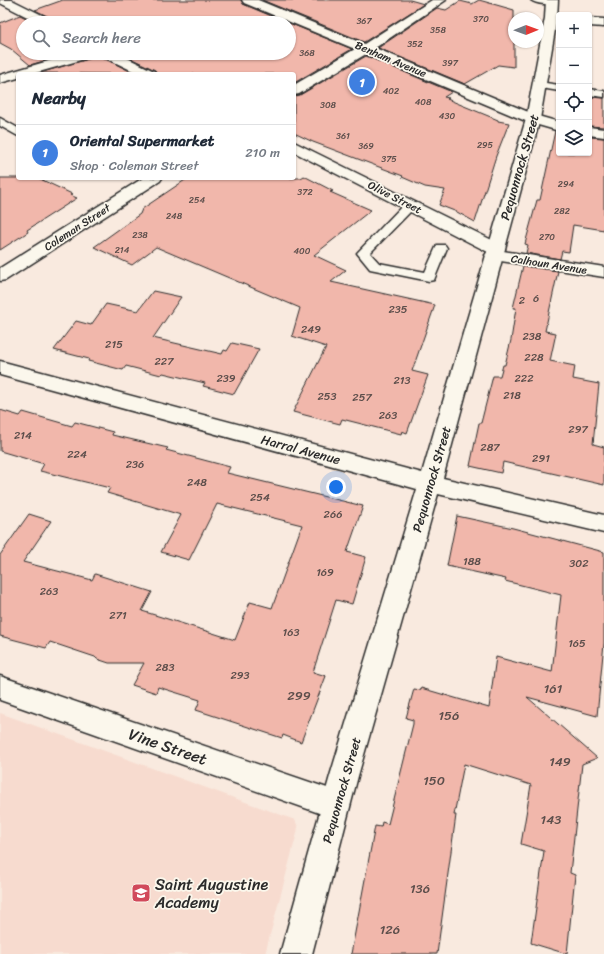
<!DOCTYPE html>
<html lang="en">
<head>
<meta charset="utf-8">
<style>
	:root { --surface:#fff; --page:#f6f6f7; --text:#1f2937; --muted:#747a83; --line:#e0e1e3; --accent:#d1495b }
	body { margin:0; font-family:Sriracha,sans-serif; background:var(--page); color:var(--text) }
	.controls { position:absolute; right:12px; top:12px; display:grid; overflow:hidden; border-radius:4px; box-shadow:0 1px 3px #0004 }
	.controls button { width:36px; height:36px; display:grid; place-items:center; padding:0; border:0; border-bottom:1px solid var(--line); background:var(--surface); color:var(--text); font:20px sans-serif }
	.compass { position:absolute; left:508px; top:12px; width:36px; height:36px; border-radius:50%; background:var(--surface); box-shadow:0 1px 3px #0004; rotate:89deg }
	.you { position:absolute; left:336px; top:487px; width:14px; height:14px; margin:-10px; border:3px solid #fff; border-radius:50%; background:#1a73e8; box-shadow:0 0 0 6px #1a73e833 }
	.badge { display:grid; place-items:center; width:26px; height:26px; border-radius:50%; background:var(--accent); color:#fff; font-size:13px; font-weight:700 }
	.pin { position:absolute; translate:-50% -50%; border:2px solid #fff; box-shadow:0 1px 4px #0006 }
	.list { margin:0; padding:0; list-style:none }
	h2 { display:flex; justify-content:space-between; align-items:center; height:52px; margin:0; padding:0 16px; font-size:17px }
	h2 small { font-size:13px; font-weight:400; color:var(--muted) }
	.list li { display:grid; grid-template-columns:26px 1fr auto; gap:12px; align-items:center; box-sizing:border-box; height:56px; padding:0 16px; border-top:1px solid var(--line) }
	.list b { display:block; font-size:15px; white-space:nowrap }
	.list p { margin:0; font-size:13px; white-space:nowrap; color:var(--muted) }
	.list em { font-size:13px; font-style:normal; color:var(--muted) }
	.icon { flex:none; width:22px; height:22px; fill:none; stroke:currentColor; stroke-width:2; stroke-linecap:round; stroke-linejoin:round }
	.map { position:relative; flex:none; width:604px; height:954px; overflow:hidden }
	.search { position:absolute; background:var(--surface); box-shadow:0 1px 3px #0004; left:16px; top:16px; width:280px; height:44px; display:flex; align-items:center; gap:10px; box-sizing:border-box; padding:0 14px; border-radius:22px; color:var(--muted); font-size:15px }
	.panel { position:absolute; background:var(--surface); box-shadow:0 1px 3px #0004; left:16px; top:72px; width:280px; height:108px; border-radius:4px }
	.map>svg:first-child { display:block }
	.built { fill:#f7dbcf }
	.building { fill:#f1b7ab; stroke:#2b2b2b }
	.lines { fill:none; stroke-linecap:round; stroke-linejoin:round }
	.service-casing { stroke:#2b2b2b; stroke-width:3 }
	.minor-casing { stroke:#2b2b2b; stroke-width:3 }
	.tertiary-casing { stroke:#2b2b2b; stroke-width:3 }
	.service { fill:#fbf7ec; fill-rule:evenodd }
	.minor { fill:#fbf7ec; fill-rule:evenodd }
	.tertiary { fill:#fbf7ec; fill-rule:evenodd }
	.labels { text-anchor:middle; stroke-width:3.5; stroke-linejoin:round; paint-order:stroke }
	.far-number-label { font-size:9px; fill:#5c4e4b }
	.far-street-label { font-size:11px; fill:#2b2b2b; stroke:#fbf7ec }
	.number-label { font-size:11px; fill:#5c4e4b }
	.street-label { font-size:13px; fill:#2b2b2b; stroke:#fbf7ec }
	.near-number-label { font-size:13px; fill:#5c4e4b }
	.near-street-label { font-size:16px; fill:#2b2b2b; stroke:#fbf7ec }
	.near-poi-label { font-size:16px; fill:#2b2b2b; stroke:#fbf7ec; text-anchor:start }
</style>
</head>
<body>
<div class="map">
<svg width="604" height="954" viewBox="0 0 604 954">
	<rect width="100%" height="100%" fill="#f9eadf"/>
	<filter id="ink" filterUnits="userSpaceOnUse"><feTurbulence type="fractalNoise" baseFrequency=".025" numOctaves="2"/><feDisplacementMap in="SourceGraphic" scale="8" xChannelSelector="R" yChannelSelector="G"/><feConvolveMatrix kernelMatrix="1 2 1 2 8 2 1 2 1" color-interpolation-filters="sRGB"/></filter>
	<g filter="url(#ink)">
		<!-- built -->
		<polygon class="built" points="0,713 295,820 298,827 297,833 265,954 0,954"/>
		<!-- building -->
		<g class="building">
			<polygon points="63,0 241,0 243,4 288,23 55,23 53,19 35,10"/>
			<polygon points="262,0 410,0 424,4 364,42"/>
			<polygon points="479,0 514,10 514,67 498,65 465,84 378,48 437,8 446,10 460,1 472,4"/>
			<polygon points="20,15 36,23 23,23 23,53 71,53 30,65 11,49 0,43 0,23"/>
			<polygon points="289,23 352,49 294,83 294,74 157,74 155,70 120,53 289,53"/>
			<polygon points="97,53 100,53 101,57 136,74 39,73 95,57"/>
			<polygon points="366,56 452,92 444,97 449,98 447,99 498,120 498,121 509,123 496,156 475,222 457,212 439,205 445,190 425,187 402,177 403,176 313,142 294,133 294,96 300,95"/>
			<polygon points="589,97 604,98 604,127 589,126"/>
			<polygon points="555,131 559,132 559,153 589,153 589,137 604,138 604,230 573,225 569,252 562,251 560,259 526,253 528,245 525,244 537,200 540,200"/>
			<polygon points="304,176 333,191 330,192 371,210 314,255 346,270 331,282 435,305 412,371 428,375 407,433 402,431 401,434 342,419 340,424 293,412 326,347 292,336 300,308 156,247 132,265 94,247 140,214 142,209 188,178 301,178"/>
			<polygon points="0,178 38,178 72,194 70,195 77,198 27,230 28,232 0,250"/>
			<polygon points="523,266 558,271 545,331 556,333 550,361 575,366 573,379 599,384 593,444 604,447 604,485 503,462 501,473 470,466 479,423 481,423 493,376 500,376 503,365 505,365 511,340 516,308 513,308"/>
			<polygon points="153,291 181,297 153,338 222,354 224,350 227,351 232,343 259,349 234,394 203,386 205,383 163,373 161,375 126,366 123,370 88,361 89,359 54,350 76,321 91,325 106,304 138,311"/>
			<polygon points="0,410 20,416 23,412 72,426 75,422 113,432 112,435 168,448 166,450 230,467 227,473 363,506 347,552 366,557 352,604 336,600 313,672 326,676 301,742 283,735 282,738 196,710 200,700 158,687 156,693 132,685 144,663 109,663 97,659 95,657 50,642 46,648 0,636 0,555 29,514 51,521 23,562 92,580 95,574 152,592 142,611 235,640 250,602 272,608 302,525 217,504 189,560 161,552 181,515 107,493 110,488 40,471 44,464 0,451"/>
			<polygon points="457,516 513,528 604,552 604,643 597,716 527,697 597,758 582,764 570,873 575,875 567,954 531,943 544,851 521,844 531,785 464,764 454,815 456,815 437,954 351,954 375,826 381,827 382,822 388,824 413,724 413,720 406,718 414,689 420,690 421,688 489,708 496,657 552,672 561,595 505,581 506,579 447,566"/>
		</g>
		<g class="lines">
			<!-- service casing -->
			<g class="service-casing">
				<g id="service">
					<path d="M531 0H554L556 2C551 6 536 4 531 0Z"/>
					<polygon points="539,82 559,85 559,91 535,87 534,85"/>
					<polygon points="589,89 604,91 604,97 589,95"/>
					<polygon points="0,118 18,128 18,136 0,126"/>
					<polygon points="410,201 414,202 416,205 414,208 370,253 379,263 425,272 437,245 445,245 447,248 434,280 429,281 370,269 357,253 406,202"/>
				</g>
			</g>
			<!-- minor casing -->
			<g class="minor-casing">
				<g id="minor">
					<polygon points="0,0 12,0 52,20 54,23 39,23 0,3"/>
					<polygon points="242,0 258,0 364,44 432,0 446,0 375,48 538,116 559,122 559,131 528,122 366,54 299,94 294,95 294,85 355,49 244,3"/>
					<polygon points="589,18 604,19 604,27 589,26"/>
					<polygon points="76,53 96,53 95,56 32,74 18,74 18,78 0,83 0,75"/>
					<polygon points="101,53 117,53 154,71 156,74 139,74 102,56"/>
					<polygon points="589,127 604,129 604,137 589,135"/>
					<polygon points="294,142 502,245 505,249 503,251 604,267 604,277 488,259 485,255 488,252 294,152"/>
					<polygon points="143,178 162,178 160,181 6,280 0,281 0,268"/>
					<polygon points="0,676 336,791 346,795 350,805 346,815 336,819 0,700"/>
				</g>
			</g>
			<!-- tertiary casing -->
			<g class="tertiary-casing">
				<polygon id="tertiary" points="546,0 558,0 557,18 540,119 443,478 604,515 604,533 438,494 358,776 312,954 280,954 330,776 417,489 0,375 0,361 422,473 526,119 545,18"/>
			</g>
			<!-- service -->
			<use href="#service" class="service"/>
			<!-- minor -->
			<use href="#minor" class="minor"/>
			<!-- tertiary -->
			<use href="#tertiary" class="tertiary"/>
		</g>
	</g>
	<!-- icons -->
	<defs>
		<g id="school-square" transform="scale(1)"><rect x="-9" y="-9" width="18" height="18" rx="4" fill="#d1495b" stroke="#fbf7ec"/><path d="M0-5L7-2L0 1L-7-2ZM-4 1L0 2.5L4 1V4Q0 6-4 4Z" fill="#fff"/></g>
	</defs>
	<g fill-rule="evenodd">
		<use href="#school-square" x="141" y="893"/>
	</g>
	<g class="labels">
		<!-- far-number labels -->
		<g class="far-number-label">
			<text x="481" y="22">370</text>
			<text x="364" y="24">367</text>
			<text x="438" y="33">358</text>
			<text x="415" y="47">352</text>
			<text x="307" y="56">368</text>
			<text x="450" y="66">397</text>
			<text x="391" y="94">402</text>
			<text x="423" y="105">408</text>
			<text x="328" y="108">308</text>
			<text x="447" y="119">430</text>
			<text x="343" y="139">361</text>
			<text x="485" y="148">295</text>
			<text x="366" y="149">369</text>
			<text x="389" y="162">375</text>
			<text x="566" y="187">294</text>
			<text x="305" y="195">372</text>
			<text x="197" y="203">254</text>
			<text x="562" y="214">282</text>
			<text x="174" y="219">248</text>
			<text x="140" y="238">238</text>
			<text x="547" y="240">270</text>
			<text x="122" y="253">214</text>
			<text x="302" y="254">400</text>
		</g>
		<!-- far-street labels -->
		<g class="far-street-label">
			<text transform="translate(391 59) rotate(23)" y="4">Benham Avenue</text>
			<text transform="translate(395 197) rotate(27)" y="4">Olive Street</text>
			<text transform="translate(77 227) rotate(-33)" y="4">Coleman Street</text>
			<text transform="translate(549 264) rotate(9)" y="4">Calhoun Avenue</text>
		</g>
		<!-- number labels -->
		<g class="number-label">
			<text x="536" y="302">6</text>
			<text x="522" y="304">2</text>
			<text x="398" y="313">235</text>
			<text x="311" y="333">249</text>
			<text x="532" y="340">238</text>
			<text x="114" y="348">215</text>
			<text x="534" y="361">228</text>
			<text x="164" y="365">227</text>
			<text x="226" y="382">239</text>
			<text x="524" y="382">222</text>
			<text x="402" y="384">213</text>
			<text x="512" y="399">218</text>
			<text x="327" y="400">253</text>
			<text x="362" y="401">257</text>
			<text x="388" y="419">263</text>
			<text x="578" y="433">297</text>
			<text x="23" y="439">214</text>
			<text x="490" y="451">287</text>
			<text x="77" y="458">224</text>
			<text x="541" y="462">291</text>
			<text x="135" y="468">236</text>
			<text x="197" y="486">248</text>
			<text x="260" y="501">254</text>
			<text x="333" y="518">266</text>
			<text x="472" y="565">188</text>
			<text x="579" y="567">302</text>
			<text x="325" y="576">169</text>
			<text x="49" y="595">263</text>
			<text x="118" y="619">271</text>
			<text x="291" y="636">163</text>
			<text x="577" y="647">165</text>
			<text x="165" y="671">283</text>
			<text x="240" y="679">293</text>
		</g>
		<!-- street labels -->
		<g class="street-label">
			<text transform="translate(519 167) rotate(-74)" y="5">Pequonnock Street</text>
			<text transform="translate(301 449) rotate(15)" y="5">Harral Avenue</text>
			<text transform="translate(431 479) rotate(-74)" y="5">Pequonnock Street</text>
			<text transform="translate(341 790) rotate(-74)" y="5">Pequonnock Street</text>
		</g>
		<!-- near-number labels -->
		<g class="near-number-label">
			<text x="553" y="693">161</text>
			<text x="299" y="700">299</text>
			<text x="449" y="720">156</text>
			<text x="560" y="766">149</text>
			<text x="434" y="785">150</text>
			<text x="551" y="824">143</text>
			<text x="420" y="893">136</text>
			<text x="390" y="934">126</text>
		</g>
		<!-- near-street labels -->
		<g class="near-street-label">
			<text transform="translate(168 746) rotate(19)" y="6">Vine Street</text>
		</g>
		<!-- near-poi labels -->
		<g class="near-poi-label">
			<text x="155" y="890">Saint Augustine<tspan x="155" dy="18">Academy</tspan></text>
		</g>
	</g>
</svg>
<div class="controls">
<button>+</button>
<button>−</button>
<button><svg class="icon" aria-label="locate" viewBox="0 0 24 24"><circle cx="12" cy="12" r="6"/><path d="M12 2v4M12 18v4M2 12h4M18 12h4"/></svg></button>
<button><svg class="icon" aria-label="layers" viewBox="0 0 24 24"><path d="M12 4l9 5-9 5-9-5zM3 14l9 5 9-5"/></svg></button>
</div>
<svg class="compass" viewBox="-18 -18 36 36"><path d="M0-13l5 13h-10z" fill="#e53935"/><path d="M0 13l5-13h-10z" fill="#747a83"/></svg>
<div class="you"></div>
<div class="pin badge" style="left:362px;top:82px;background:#3f7fe0">1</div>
<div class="search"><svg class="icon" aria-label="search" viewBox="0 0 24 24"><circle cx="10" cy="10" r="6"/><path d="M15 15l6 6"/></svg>Search here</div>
<section class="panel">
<h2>Nearby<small></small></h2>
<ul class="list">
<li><span class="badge" style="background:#3f7fe0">1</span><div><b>Oriental Supermarket</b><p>Shop · Coleman Street</p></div><em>210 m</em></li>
</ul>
</section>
</div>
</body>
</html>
